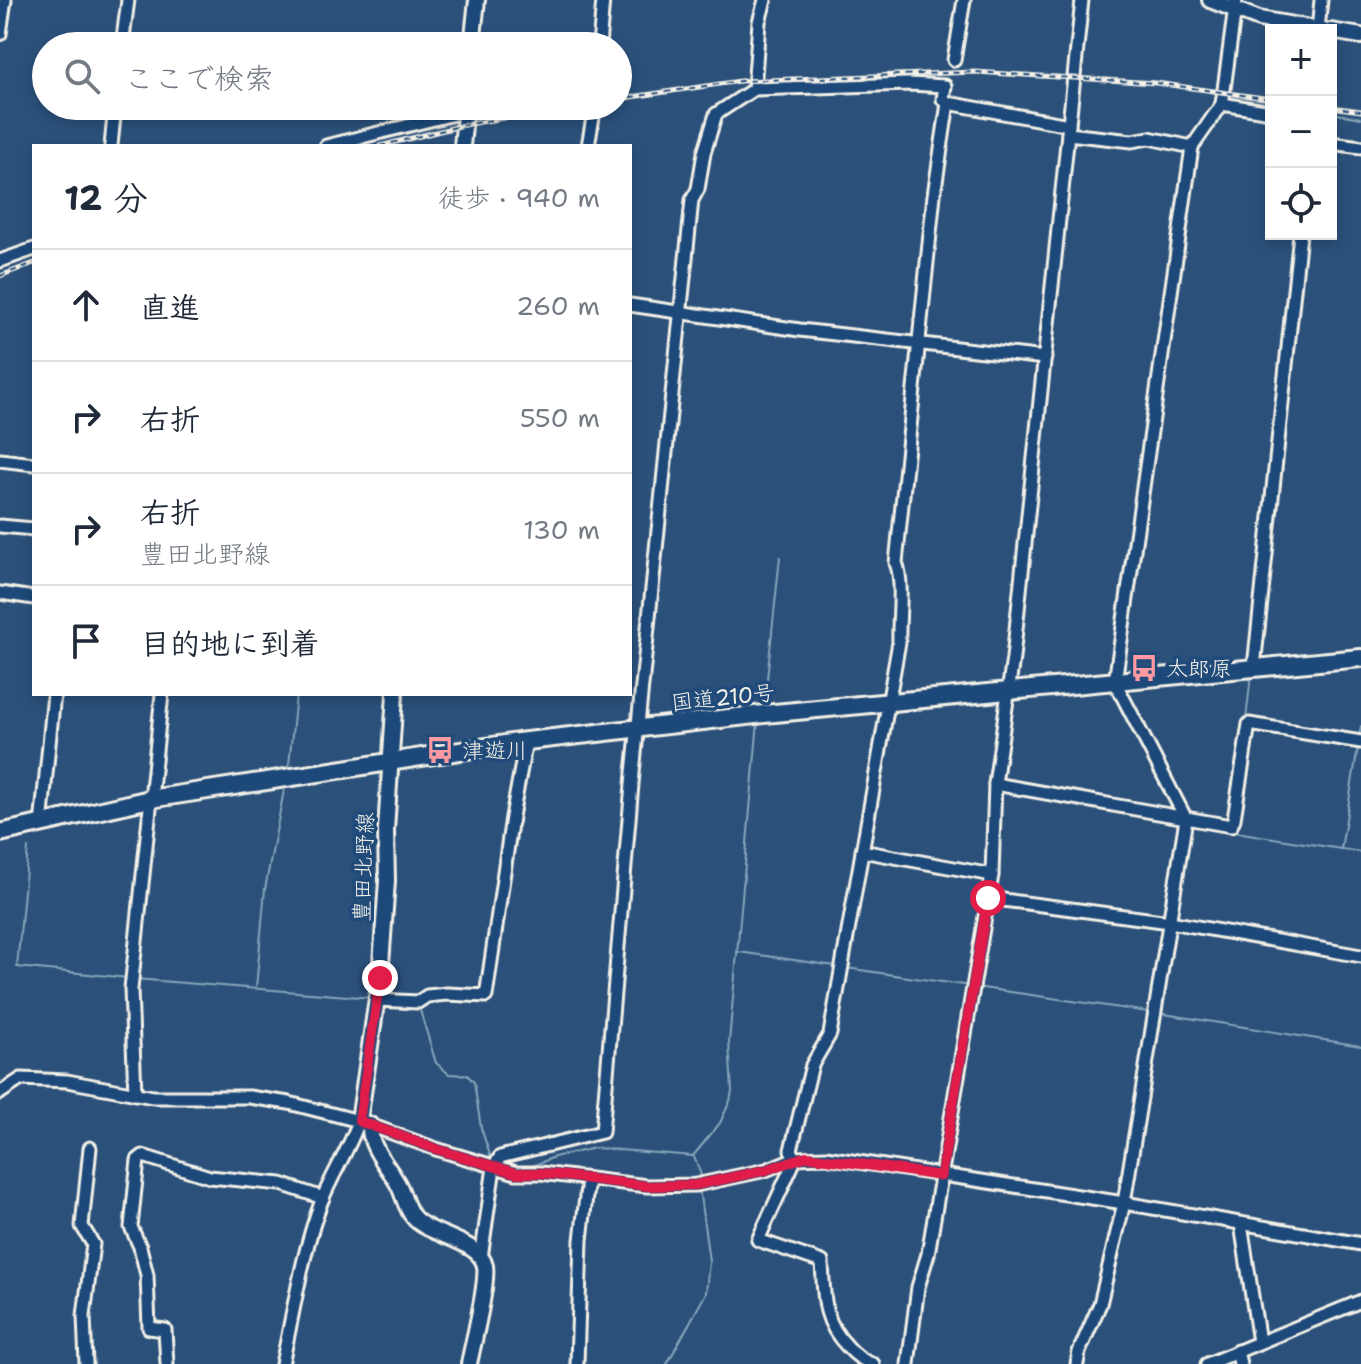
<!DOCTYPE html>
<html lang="ja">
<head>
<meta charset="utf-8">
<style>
	:root { --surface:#fff; --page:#f6f6f7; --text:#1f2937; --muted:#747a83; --line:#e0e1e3 }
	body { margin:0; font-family:"Shantell Sans","Klee One",sans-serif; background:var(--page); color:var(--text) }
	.controls { position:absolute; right:24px; top:24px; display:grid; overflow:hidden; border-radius:0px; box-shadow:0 4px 12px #0003 }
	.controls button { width:72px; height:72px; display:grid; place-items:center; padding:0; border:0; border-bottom:2px solid var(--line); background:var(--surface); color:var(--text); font:40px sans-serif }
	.stop { position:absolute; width:24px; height:24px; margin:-18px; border:6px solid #e11d48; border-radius:50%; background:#fff }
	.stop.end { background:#e11d48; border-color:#fff; box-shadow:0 2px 8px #0008 }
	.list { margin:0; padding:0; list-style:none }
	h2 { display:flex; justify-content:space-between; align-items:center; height:104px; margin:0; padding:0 32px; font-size:34px }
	h2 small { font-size:26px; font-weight:400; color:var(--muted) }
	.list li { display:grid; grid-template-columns:52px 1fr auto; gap:24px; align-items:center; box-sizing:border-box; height:112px; padding:0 32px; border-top:2px solid var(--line) }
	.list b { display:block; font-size:30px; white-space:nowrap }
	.list p { margin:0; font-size:26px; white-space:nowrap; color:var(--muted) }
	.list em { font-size:26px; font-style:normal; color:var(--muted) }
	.icon { flex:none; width:44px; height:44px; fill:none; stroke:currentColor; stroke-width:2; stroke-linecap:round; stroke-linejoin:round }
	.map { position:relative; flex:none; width:1361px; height:1364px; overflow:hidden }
	.search { position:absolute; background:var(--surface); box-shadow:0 4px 12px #0003; left:32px; top:32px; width:600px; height:88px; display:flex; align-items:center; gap:20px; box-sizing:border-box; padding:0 28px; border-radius:44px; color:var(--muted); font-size:30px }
	.panel { position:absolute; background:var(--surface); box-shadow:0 4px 12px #0003; left:32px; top:144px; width:600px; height:552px; border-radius:0px }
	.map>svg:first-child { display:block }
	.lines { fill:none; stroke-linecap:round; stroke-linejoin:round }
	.stream { stroke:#88a7bb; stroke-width:2 }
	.minor-casing { stroke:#f4f1e8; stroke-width:17 }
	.major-casing { stroke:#f4f1e8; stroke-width:20 }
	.highway-casing { stroke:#f4f1e8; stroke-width:22 }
	.minor { stroke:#1f4a7a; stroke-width:11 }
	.major { stroke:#1f4a7a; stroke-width:14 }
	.highway { stroke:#1f4a7a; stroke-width:16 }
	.rail-casing { stroke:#f4f1e8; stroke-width:5 }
	.rail { stroke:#1f4a7a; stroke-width:2; stroke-dasharray:6; stroke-linecap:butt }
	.route { stroke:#e11d48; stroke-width:10 }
	.labels { text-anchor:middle; stroke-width:7; stroke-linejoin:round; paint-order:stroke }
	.poi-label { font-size:22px; fill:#f4f1e8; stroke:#1f4a7a; text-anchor:start }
	.street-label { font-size:22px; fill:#f4f1e8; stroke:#1f4a7a }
</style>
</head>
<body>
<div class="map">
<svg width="1361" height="1364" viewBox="0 0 1361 1364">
	<rect width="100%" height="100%" fill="#2b517b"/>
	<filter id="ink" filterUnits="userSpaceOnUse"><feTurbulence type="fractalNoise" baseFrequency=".0125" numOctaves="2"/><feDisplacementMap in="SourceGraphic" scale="16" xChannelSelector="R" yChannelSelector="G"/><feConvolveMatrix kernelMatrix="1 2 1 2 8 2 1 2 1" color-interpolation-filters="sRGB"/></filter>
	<g filter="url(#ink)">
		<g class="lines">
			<!-- stream -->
			<g class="stream">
				<polyline points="1331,113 1361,118"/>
				<polyline points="1125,687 1190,813"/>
				<polyline points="761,707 766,688 780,557"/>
				<polyline points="1246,720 1251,675"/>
				<polyline points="1359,737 1361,726"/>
				<polyline points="1358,747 1341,849 1361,852"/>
				<polyline points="289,765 296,694"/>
				<polyline points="1230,831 1341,849"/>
				<polyline points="28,848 17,967 129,978"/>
				<polyline points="151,855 155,822"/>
				<polyline points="739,952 835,966"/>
				<polyline points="846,968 970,986"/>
				<polyline points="135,979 372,998"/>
				<polyline points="976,987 1148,1012"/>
				<polyline points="256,988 265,889 285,785"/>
				<polyline points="419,1007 436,1063 449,1074 467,1075 474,1082 481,1128 490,1155 496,1158"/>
				<polyline points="1158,1013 1361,1046"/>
				<polyline points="1161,1014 1172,942"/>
				<polyline points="694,1157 701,1175 700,1181"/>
				<polyline points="505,1162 522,1168"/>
				<polyline points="528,1168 554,1157 595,1148 693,1156 720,1123 730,1101 732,1091 729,1042 758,721"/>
				<polyline points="667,1364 706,1293 709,1261 699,1188"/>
			</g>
			<!-- minor casing -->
			<g class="minor-casing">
				<g id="minor">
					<polyline points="1318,30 1321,0"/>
					<polyline points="0,34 5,0"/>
					<polyline points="122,46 128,0"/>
					<polyline points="599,46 603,0"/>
					<polyline points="954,60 964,0"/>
					<polyline points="754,89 909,84 945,86 943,99 948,103 1069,125"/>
					<polyline points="1222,104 1271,112"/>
					<polyline points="1068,134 1132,141 1149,138 1192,147"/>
					<polyline points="1331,143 1361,147"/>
					<polyline points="111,146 115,106"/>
					<polyline points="326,146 466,111"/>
					<polyline points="588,146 595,106"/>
					<polyline points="0,261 34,249"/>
					<polyline points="630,305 800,330 1045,358"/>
					<polyline points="0,460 34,464"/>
					<polyline points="0,526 34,529"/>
					<polyline points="0,593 34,598"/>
					<polyline points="1254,667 1300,234"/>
					<polyline points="995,784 1231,826 1234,819 1249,724 1361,742"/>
					<polyline points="41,825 54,694"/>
					<polyline points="862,851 992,875"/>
					<polyline points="988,898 1170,922 1361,956"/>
					<polyline points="377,1000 418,1002 427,996 447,994 486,996 512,817 526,741"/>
					<path d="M0 1093 21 1079 67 1081 153 1097H249L289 1103 359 1121C349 1149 333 1173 322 1200 302 1252 294 1310 282 1364"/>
					<polyline points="135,1094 131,989 162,694"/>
					<polyline points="370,1125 436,1149 516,1173 541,1173 647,1186 696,1185 766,1170 795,1158 826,1157 1124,1203 1361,1244"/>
					<polyline points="1241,1224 1259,1342"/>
					<polyline points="481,1258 494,1167 500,1157 602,1132 633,773 692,200 698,189 704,153 716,114 754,89 759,22 765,0"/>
					<polyline points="1237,1351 1240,1364"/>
					<polyline points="86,1364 84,1316 93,1244 82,1226 90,1148"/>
					<polyline points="167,1364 165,1330 149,1328 147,1275 140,1247 131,1227 138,1160 143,1156 210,1177 281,1184 323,1198"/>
					<polyline points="577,1364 581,1240 588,1179"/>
					<path d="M873 1364C862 1361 854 1354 847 1346 822 1321 824 1294 822 1262L758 1240 793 1164 795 1158 791 1150 812 1065 830 1034 899 642C898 619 904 582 896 563L934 195 948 103"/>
					<polyline points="908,1364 918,1287 928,1254 992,875 995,784 1013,658 1082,0"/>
					<polyline points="1077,1364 1079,1352 1100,1304 1124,1203 1186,819 1115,682 1192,147 1222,104 1236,0"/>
					<polyline points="1207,1364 1361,1301"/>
				</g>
			</g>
			<!-- major casing -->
			<g class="major-casing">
				<g id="major">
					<polyline points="1210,0 1259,19 1322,30"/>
					<polyline points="1331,31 1361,36"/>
					<polyline points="472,46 477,0"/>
					<polyline points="462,146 466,106"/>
					<path d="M395 694 386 830 387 881 380 978 359 1121 370 1125C369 1149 389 1166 399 1186 404 1196 406 1210 415 1219 432 1236 480 1241 485 1266 488 1284 473 1343 469 1364"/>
				</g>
			</g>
			<!-- highway casing -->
			<g class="highway-casing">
				<polyline id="highway" points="0,833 150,799 518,742 764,714 1361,658"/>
			</g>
			<!-- minor -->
			<use href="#minor" class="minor"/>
			<!-- major -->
			<use href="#major" class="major"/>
			<!-- highway -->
			<use href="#highway" class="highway"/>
			<!-- rail casing -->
			<g class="rail-casing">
				<g id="rail">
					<polyline points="618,99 740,81 975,72 1156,83 1271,99"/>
					<polyline points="1331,107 1361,111"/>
					<polyline points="380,146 464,125 572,106"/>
					<polyline points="0,276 34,263"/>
				</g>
			</g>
			<!-- rail -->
			<use href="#rail" class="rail"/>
		</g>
	</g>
	<g class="lines" filter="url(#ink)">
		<!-- route -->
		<polyline class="route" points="380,978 359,1121 436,1149 516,1173 541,1173 647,1186 696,1185 766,1170 807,1156 941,1176 988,898"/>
	</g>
	<!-- icons -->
	<defs>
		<g id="bus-bare" transform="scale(2.16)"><path d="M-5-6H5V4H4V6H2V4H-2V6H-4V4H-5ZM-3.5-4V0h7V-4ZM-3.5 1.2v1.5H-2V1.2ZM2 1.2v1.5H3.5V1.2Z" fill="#ff9aa2" stroke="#1f4a7a" stroke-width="2.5" paint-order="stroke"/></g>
	</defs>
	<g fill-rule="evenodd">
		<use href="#bus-bare" x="1144" y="668"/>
		<use href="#bus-bare" x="440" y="750"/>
	</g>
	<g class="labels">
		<!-- poi labels -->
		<g class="poi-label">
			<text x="1166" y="676">太郎原</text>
			<text x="462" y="758">津遊川</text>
		</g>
		<!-- street labels -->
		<g class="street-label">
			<text transform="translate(723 697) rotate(-6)" y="8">国道210号</text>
			<text transform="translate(363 867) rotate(-88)" y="8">豊田北野線</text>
		</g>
	</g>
</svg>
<div class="controls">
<button>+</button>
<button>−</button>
<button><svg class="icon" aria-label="locate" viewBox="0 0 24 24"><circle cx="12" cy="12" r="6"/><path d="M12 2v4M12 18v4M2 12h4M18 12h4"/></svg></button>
</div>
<div class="stop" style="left:988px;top:898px"></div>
<div class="stop end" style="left:380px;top:978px"></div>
<div class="search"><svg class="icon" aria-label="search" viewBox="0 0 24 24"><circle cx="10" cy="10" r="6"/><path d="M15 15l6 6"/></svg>ここで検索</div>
<section class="panel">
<h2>12 分<small>徒歩 · 940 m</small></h2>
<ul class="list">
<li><svg class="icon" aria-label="ahead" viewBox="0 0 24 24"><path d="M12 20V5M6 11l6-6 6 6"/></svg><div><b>直進</b></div><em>260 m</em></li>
<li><svg class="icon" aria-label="right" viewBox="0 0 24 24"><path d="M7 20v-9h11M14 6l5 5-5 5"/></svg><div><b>右折</b></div><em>550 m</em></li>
<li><svg class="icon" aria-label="right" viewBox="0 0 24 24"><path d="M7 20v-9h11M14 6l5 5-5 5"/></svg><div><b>右折</b><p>豊田北野線</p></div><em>130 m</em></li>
<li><svg class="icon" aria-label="arrive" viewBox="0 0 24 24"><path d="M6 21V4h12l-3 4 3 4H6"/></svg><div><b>目的地に到着</b></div></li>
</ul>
</section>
</div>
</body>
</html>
